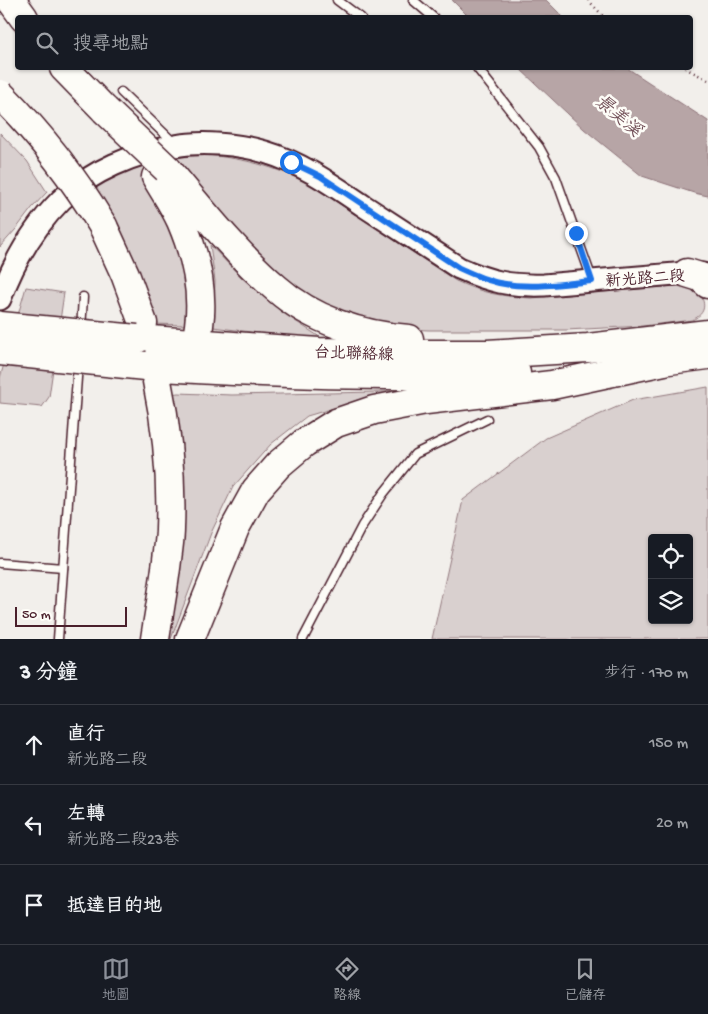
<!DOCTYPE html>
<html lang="zh-TW">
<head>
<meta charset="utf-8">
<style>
	:root { --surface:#171b24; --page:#242831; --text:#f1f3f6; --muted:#9ea1a6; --line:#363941; --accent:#8c9099 }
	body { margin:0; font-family:"Gochi Hand","LXGW WenKai TC",sans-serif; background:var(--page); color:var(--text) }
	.controls { position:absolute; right:15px; bottom:15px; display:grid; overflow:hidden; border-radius:5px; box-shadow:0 1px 4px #0004 }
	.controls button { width:45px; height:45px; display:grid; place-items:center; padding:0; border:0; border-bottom:1px solid var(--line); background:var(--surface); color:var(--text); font:25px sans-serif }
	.scale { position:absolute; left:15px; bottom:12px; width:112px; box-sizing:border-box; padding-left:5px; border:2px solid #4a1f2b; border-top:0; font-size:14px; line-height:18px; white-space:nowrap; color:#4a1f2b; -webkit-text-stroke:4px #fdfcf7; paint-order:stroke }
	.stop { position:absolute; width:15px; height:15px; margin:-11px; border:4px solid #1a73e8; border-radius:50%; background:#fff }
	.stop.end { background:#1a73e8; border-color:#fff; box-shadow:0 1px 5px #0008 }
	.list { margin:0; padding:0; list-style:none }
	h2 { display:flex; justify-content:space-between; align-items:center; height:65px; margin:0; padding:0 20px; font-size:21px }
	h2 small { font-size:16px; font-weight:400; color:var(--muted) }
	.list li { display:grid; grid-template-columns:32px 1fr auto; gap:15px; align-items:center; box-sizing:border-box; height:80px; padding:0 20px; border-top:1px solid var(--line) }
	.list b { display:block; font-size:19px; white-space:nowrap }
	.list p { margin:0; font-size:16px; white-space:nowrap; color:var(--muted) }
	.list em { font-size:16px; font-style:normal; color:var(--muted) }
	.icon { flex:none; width:28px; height:28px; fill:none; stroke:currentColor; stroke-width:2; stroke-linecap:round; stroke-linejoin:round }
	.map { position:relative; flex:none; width:708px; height:639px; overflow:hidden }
	.search { position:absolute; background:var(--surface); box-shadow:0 1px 4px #0004; left:15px; right:15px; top:15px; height:55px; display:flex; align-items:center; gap:12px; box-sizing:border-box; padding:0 18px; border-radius:5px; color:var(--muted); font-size:19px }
	.sheet { height:305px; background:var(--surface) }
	nav { display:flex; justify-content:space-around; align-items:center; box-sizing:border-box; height:70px; border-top:1px solid var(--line); background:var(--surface); font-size:14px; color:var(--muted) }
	nav a { display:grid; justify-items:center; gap:2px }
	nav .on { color:var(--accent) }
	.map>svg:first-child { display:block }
	.green { fill:#d9d0cf; stroke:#92787d; fill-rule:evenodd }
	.water { fill:#b7a5a6; stroke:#8b6f75 }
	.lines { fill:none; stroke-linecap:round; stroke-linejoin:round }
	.lane-casing { stroke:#4a1f2b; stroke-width:11 }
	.secondary-casing { stroke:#4a1f2b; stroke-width:25 }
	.highway-casing { stroke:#4a1f2b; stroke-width:31 }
	.path { stroke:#4a1f2b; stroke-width:2.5; stroke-dasharray:1 4; stroke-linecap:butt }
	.lane { stroke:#fdfcf7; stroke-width:8 }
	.secondary { stroke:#fdfcf7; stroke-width:21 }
	.highway { stroke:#fdfcf7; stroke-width:28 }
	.highway-bridge-casing { stroke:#4a1f2b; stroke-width:31; stroke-linecap:butt }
	.highway-bridge { stroke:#fdfcf7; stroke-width:28 }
	.route { stroke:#1a73e8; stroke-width:6 }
	.labels { text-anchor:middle; stroke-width:5; stroke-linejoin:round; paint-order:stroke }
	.street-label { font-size:16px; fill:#4a1f2b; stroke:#fdfcf7 }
	.water-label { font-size:18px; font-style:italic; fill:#704e56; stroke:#fdfcf7 }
</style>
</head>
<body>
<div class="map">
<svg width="708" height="639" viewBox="0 0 708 639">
	<rect width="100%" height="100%" fill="#f2efeb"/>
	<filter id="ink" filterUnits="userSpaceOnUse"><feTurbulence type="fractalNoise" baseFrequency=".02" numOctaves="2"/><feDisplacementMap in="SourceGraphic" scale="10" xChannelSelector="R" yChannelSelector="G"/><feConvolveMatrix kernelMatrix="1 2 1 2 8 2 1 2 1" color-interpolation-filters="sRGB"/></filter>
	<g filter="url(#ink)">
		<!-- green -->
		<g class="green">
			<polygon points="0,133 27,161 47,192 32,208 16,229 0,247"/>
			<path d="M207 155C247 159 272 166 308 183L456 281C484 294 501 296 531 298L686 285 698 290C706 303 707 313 692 320L643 326 566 330H429L403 329 367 322 316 302 155 192 189 279 186 325 155 324 88 190C129 167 161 157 207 155Z"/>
			<polygon points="210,245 241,277 283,313 332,345 273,335 213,327 215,281"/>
			<polygon points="26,287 64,293 49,397 42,407 0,403 0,378"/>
			<path d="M708 387V639H432L463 500 546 438 633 400ZM652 538H689V620H652Z"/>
			<polygon points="425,391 387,400 341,406 307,416 271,444 233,487 211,533 171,639 164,639 170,394 178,393 232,395"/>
		</g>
		<!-- water -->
		<g class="water">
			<polygon points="452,0 546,0 563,17 469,17"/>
			<polygon points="519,68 627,68 708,121 708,196 694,193 642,176 584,129"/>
		</g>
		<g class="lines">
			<!-- lane casing -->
			<g class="lane-casing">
				<g id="lane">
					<polyline points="337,0 361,18"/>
					<polyline points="413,0 434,18"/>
					<polyline points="477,68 539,147 556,178 592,279"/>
					<polyline points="121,92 175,144"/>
					<polyline points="81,330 83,297"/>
					<polyline points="0,563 63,568"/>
					<polyline points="58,639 78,364"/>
					<polyline points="303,639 362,526 383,494 415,454 487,419"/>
				</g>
			</g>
			<!-- secondary casing -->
			<g class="secondary-casing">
				<path id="secondary" d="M0 299C14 261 32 229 61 200 90 171 135 153 175 146 201 141 240 144 265 152 302 163 333 185 364 206 396 227 427 247 459 268 491 282 509 286 544 285L687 273 703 274"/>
			</g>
			<!-- highway casing -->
			<g class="highway-casing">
				<g id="highway">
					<polyline points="11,0 24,18"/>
					<polyline points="64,68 105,110"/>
					<path d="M167 169C201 209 236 254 276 288 312 320 362 336 409 339"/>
					<path d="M156 177C164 191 174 205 181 221 193 249 202 283 200 315 199 330 196 346 192 361"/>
					<polyline points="103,226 125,274 143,323"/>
					<polyline points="687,273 700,277 708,284"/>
					<polyline points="137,339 319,352 406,354 487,354 588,348 708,334"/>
					<polyline points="646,363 708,355"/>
					<path d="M145 366C269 374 393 378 516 373"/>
					<path d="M155 639C159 613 164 586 167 560 168 550 170 539 170 529 172 480 167 429 157 381"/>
					<polyline points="190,639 235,528 256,490 278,465 304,443 336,423 374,410 426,400 552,385 664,361"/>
				</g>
			</g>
			<!-- path -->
			<g class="path">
				<polyline points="588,0 605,18"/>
				<polyline points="685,68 708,80"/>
			</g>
			<!-- lane -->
			<use href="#lane" class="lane"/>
			<!-- secondary -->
			<use href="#secondary" class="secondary"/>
			<!-- highway -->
			<use href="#highway" class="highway"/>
			<!-- highway-bridge casing -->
			<g class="highway-bridge-casing">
				<g id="highway-bridge">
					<path d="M0 94C40 134 74 178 103 226"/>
					<polyline points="105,110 167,169"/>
					<polyline points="0,326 137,339"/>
					<polyline points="0,351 145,366"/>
				</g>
			</g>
			<!-- highway-bridge -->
			<use href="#highway-bridge" class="highway-bridge"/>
		</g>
	</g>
	<g class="lines" filter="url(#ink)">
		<!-- route -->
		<path class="route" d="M291 162 320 176 459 268C472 274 485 280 499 283 530 289 561 284 592 281L576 233"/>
	</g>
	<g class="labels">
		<!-- street labels -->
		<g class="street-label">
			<text transform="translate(645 277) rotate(-4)" y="6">新光路二段</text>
			<text transform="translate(354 352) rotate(2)" y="6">台北聯絡線</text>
		</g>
		<!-- water labels -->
		<g class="water-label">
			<text transform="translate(619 115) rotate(40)" y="6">景美溪</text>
		</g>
	</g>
</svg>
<div class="controls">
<button><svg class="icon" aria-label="locate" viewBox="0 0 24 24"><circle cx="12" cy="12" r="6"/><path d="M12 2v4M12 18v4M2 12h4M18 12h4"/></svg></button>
<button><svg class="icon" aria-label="layers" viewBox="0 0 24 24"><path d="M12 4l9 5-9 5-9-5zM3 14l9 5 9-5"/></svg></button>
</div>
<div class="scale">50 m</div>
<div class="stop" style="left:291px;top:162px"></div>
<div class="stop end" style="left:576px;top:233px"></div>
<div class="search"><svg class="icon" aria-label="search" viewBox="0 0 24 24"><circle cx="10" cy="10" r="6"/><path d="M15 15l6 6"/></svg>搜尋地點</div>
</div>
<section class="sheet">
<h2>3 分鐘<small>步行 · 170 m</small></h2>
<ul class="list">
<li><svg class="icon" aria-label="ahead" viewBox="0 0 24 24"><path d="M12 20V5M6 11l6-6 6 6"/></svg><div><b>直行</b><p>新光路二段</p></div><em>150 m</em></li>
<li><svg class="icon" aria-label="left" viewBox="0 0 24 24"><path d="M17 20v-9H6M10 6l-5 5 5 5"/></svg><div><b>左轉</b><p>新光路二段23巷</p></div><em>20 m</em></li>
<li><svg class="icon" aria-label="arrive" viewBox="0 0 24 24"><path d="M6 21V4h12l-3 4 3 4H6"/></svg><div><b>抵達目的地</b></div></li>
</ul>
</section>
<nav>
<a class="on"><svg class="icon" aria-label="map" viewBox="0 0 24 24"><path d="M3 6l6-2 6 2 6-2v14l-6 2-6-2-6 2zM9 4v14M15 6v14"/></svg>地圖</a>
<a><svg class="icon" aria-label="directions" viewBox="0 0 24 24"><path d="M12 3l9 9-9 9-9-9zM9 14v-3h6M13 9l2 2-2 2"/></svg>路線</a>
<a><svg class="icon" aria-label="saved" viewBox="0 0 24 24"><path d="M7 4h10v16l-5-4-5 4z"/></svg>已儲存</a>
</nav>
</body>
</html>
